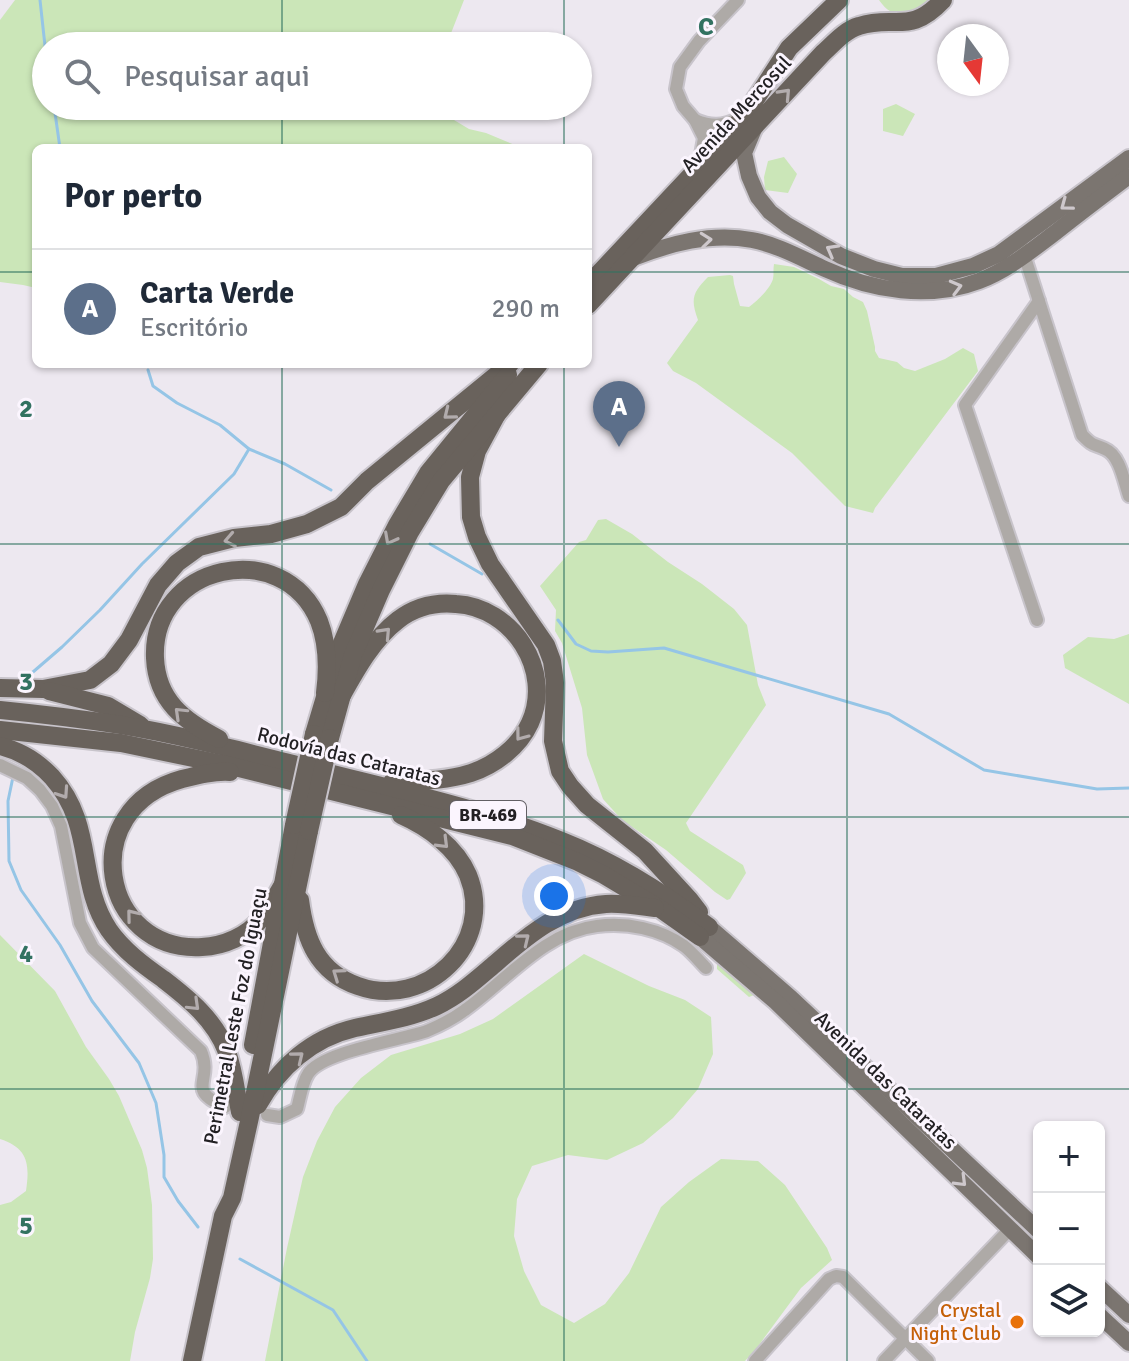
<!DOCTYPE html>
<html lang="pt">
<head>
<meta charset="utf-8">
<style>
	:root { --surface:#fff; --page:#f6f6f7; --text:#1f2937; --muted:#747a83; --line:#e0e1e3; --accent:#0b8043 }
	body { margin:0; font-family:Signika,sans-serif; background:var(--page); color:var(--text) }
	.controls { position:absolute; right:24px; bottom:24px; display:grid; overflow:hidden; border-radius:12px; box-shadow:0 2px 6px #0004 }
	.controls button { width:72px; height:72px; display:grid; place-items:center; padding:0; border:0; border-bottom:2px solid var(--line); background:var(--surface); color:var(--text); font:40px sans-serif }
	.compass { position:absolute; left:937px; top:24px; width:72px; height:72px; border-radius:50%; background:var(--surface); box-shadow:0 2px 6px #0004; rotate:165deg }
	.you { position:absolute; left:554px; top:896px; width:28px; height:28px; margin:-20px; border:6px solid #fff; border-radius:50%; background:#1a73e8; box-shadow:0 0 0 12px #1a73e833 }
	.badge { display:grid; place-items:center; width:52px; height:52px; border-radius:50%; background:var(--accent); color:#fff; font-size:26px; font-weight:700 }
	.pin { position:absolute; translate:-50% -66px; filter:drop-shadow(0 2px 4px #0008) }
	.pin::after { content:''; position:absolute; top:42px; width:28px; height:24px; background:inherit; clip-path:polygon(0 0,100% 0,50% 100%) }
	.list { margin:0; padding:0; list-style:none }
	h2 { display:flex; justify-content:space-between; align-items:center; height:104px; margin:0; padding:0 32px; font-size:34px }
	h2 small { font-size:26px; font-weight:400; color:var(--muted) }
	.list li { display:grid; grid-template-columns:52px 1fr auto; gap:24px; align-items:center; box-sizing:border-box; height:120px; padding:0 32px; border-top:2px solid var(--line) }
	.list b { display:block; font-size:30px; white-space:nowrap }
	.list p { margin:0; font-size:26px; white-space:nowrap; color:var(--muted) }
	.list em { font-size:26px; font-style:normal; color:var(--muted) }
	.icon { flex:none; width:44px; height:44px; fill:none; stroke:currentColor; stroke-width:2; stroke-linecap:round; stroke-linejoin:round }
	.map { position:relative; flex:none; width:1129px; height:1361px; overflow:hidden }
	.search { position:absolute; background:var(--surface); box-shadow:0 2px 6px #0004; left:32px; top:32px; width:560px; height:88px; display:flex; align-items:center; gap:20px; box-sizing:border-box; padding:0 28px; border-radius:44px; color:var(--muted); font-size:30px }
	.panel { position:absolute; background:var(--surface); box-shadow:0 2px 6px #0004; left:32px; top:144px; width:560px; height:224px; border-radius:12px }
	.map>svg:first-child { display:block }
	.green { fill:#cbe6b8 }
	.lines { fill:none; stroke-linecap:round; stroke-linejoin:round }
	.stream { stroke:#95c5e6; stroke-width:3 }
	.minor-casing { stroke:#c8c4cb; stroke-width:16 }
	.major-casing { stroke:#c8c4cb; stroke-width:20 }
	.highway-casing { stroke:#c8c4cb; stroke-width:22 }
	.minor { stroke:#aeaaa7; stroke-width:12 }
	.major { stroke:#7b7570; stroke-width:16 }
	.highway { stroke:#69625c; stroke-width:18 }
	.highway-bridge-casing { stroke:#c8c4cb; stroke-width:22; stroke-linecap:butt }
	.highway-bridge { stroke:#69625c; stroke-width:18 }
	.oneway { stroke:#b2acad }
	.oneway2 { stroke:#cec8cc }
	.grid { fill:none; stroke:#327261; stroke-width:2; stroke-opacity:0.55 }
	.food-dot { fill:#e8710a; stroke:#fbf5fe; stroke-width:3 }
	.labels { text-anchor:middle; stroke-width:6; stroke-linejoin:round; paint-order:stroke }
	.shield { fill:#fbf5fe; stroke:#636065; stroke-width:2 }
	.shield-label { font-size:18px; font-weight:bold; fill:#222023 }
	.street-label { font-size:20px; fill:#222023; stroke:#fbf5fe }
	.food-label { font-size:20px; fill:#c56008; stroke:#fbf5fe; text-anchor:end }
	.grid-label { font-size:26px; text-anchor:middle; font-weight:bold; fill:#327261; stroke:#fbf5fe; stroke-width:6; stroke-linejoin:round; paint-order:stroke }
</style>
</head>
<body>
<div class="map">
<svg width="1129" height="1361" viewBox="0 0 1129 1361">
	<rect width="100%" height="100%" fill="#ede8f0"/>
	<!-- green -->
	<g class="green">
		<polygon points="15,0 464,0 446,46 46,46 46,106 443,106 454,120 469,129 486,133 522,148 36,148 36,288 23,285 0,282 0,20"/>
		<path d="M879 0H934L923 12C903 14 892 19 879 0Z"/>
		<polygon points="896,104 915,114 903,136 883,131 883,109"/>
		<polygon points="784,157 797,174 788,193 765,190 764,177 768,161"/>
		<path d="M774 264 794 267 819 279 831 286 844 289 853 297 863 302 867 311 875 347V351L879 358 897 362 904 368 915 371 945 359 963 348 974 354 978 371 875 508 873 513 845 506 792 453 696 383 673 371 667 363 698 320C690 299 693 292 708 277L730 275 733 276 734 284 740 306 749 307C757 301 770 289 773 279 774 274 773 269 774 264Z"/>
		<polygon points="606,519 632,534 668,562 702,584 734,609 747,625 758,685 766,705 686,823 690,831 743,865 746,873 730,899 727,900 715,892 666,850 622,820 603,799 587,755 582,708 562,643 555,631 556,610 540,586 579,542 586,540 598,520"/>
		<polygon points="1129,634 1129,704 1065,668 1063,655 1088,637 1114,639"/>
		<path d="M0 935 55 991 86 1047 109 1079 119 1096 142 1150 147 1168 152 1205 153 1259 150 1278 135 1332 130 1361H0V1205L11 1202 26 1191C30 1164 28 1148 0 1139Z"/>
		<polygon points="584,954 649,986 685,1000 711,1017 713,1054 698,1089 673,1118 643,1143 607,1160 568,1155 532,1166 517,1199 514,1236 524,1271 541,1305 574,1323 605,1304 629,1273 661,1207 689,1182 721,1159 758,1161 785,1185 827,1248 832,1260 801,1288 756,1349 745,1361 265,1361 287,1248 303,1177 317,1141 335,1107 361,1078 391,1055 460,1034 493,1019"/>
		<polygon points="719,963 755,993 754,995 749,997 717,969 717,965"/>
	</g>
	<g class="lines">
		<!-- stream -->
		<g class="stream">
			<polyline points="40,0 46,55"/>
			<polyline points="54,106 60,148"/>
			<polyline points="148,370 153,386 177,403 220,425 249,449 285,464 331,490"/>
			<polyline points="430,544 482,574"/>
			<polyline points="558,620 576,644 591,651 608,652 664,648 889,714 984,770 1097,789 1129,788"/>
			<polyline points="26,678 62,647 100,610 142,564 234,474 249,449"/>
			<polyline points="13,777 8,801 9,861 21,890 60,945 92,1001 139,1063 156,1103 164,1155 164,1177 178,1201 198,1227"/>
			<polyline points="240,1259 333,1310 367,1361"/>
		</g>
		<!-- minor casing -->
		<g class="minor-casing">
			<g id="minor">
				<path d="M695 120C712 127 722 126 738 119"/>
				<polyline points="699,166 704,138 695,120 683,106 676,89 680,67 699,41 738,0"/>
				<path d="M1019 239 1082 435C1094 447 1092 443 1105 449 1120 455 1124 482 1129 496"/>
				<polyline points="1037,620 965,405 1039,301"/>
				<path d="M0 765 27 778 40 790 52 806 61 826 80 923 93 948 201 1051C214 1082 184 1089 225 1107"/>
				<path d="M267 1115 280 1117 297 1109C300 1098 302 1083 308 1074 321 1052 401 1040 427 1031 441 1025 453 1019 465 1010 506 981 544 932 597 926 627 922 660 929 684 946 692 952 699 961 706 968"/>
				<polyline points="755,1361 829,1279 836,1276 843,1277 928,1361"/>
				<polyline points="884,1361 1010,1229"/>
			</g>
		</g>
		<!-- major casing -->
		<g class="major-casing">
			<g id="major">
				<polyline points="754,129 744,153 749,176 758,197 770,212 787,225 841,256 874,269 902,276 936,276 973,266 999,254 1129,158"/>
				<path d="M633 258C669 244 711 232 752 240 778 245 801 258 825 269 873 291 929 300 979 281 1008 270 1032 250 1056 232 1080 213 1105 194 1129 176"/>
				<polyline points="709,927 791,998 1039,1231"/>
				<polyline points="700,937 776,1002 1039,1257"/>
				<polyline points="1099,1287 1129,1315"/>
				<polyline points="1099,1315 1129,1343"/>
			</g>
		</g>
		<!-- highway casing -->
		<g class="highway-casing">
			<g id="highway">
				<polyline points="588,285 728,136 752,105 789,48 839,0"/>
				<path d="M588 305 823 53C834 43 845 30 859 26 896 14 909 36 943 0"/>
				<polyline points="497,414 477,451 470,477 471,517 477,537 490,564 546,645 552,661 555,683 553,741 560,771 570,786 587,805 645,851 689,899 699,912"/>
				<polyline points="0,688 43,689 90,680 111,664 129,640 158,585 177,563 199,547 234,538 271,534 307,524 341,507 367,481 510,364"/>
				<polyline points="49,691 108,706 140,725"/>
				<path d="M341 697C356 670 373 639 398 620 415 607 435 602 456 604 512 607 554 670 530 723 519 747 495 765 471 773 446 781 418 781 392 782"/>
				<path d="M0 710C40 714 81 719 121 725 187 736 252 754 317 770 399 791 483 809 562 841 615 862 664 893 709 927"/>
				<polyline points="0,730 121,743 227,765 512,836 578,862 604,875 659,908 700,937"/>
				<polyline points="314,734 339,650 367,584 397,525 428,473 508,375"/>
				<polyline points="330,738 353,655 381,590 410,532 441,481 539,364"/>
				<path d="M219 739C184 721 157 701 155 658 151 564 283 535 319 621 328 644 328 670 325 693"/>
				<path d="M0 746C21 751 37 761 52 777 96 826 76 881 109 930 123 950 143 965 163 979 189 999 215 1020 227 1052 234 1071 236 1092 240 1112"/>
				<path d="M230 772C214 771 198 775 182 779 74 809 101 953 202 947 224 946 247 936 261 919 270 908 277 894 284 883"/>
				<path d="M300 900C305 939 317 972 358 986 425 1010 496 944 468 875 456 847 428 827 401 815"/>
				<polyline points="253,1045 294,825"/>
				<path d="M258 1105C279 1067 312 1038 355 1028 383 1022 411 1018 437 1006 460 995 477 979 496 963 528 935 561 907 606 904 622 903 639 906 655 908"/>
				<polyline points="192,1361 223,1216 232,1198 250,1117 309,831"/>
			</g>
		</g>
		<!-- minor -->
		<use href="#minor" class="minor"/>
		<!-- major -->
		<use href="#major" class="major"/>
		<!-- highway -->
		<use href="#highway" class="highway"/>
		<!-- highway-bridge casing -->
		<g class="highway-bridge-casing">
			<g id="highway-bridge">
				<polyline points="294,825 314,734"/>
				<polyline points="309,831 330,738"/>
			</g>
		</g>
		<!-- highway-bridge -->
		<use href="#highway-bridge" class="highway-bridge"/>
	</g>
	<!-- one-way arrows -->
	<defs><path id="oneway-chevron" d="M-2-3.5L2.5 0L-2 3.5" fill="none" stroke-width="1.6" stroke-linecap="round" stroke-linejoin="round" transform="scale(2)"/></defs>
	<g class="oneway">
		<use href="#oneway-chevron" transform="translate(785 94) rotate(-47)"/>
		<use href="#oneway-chevron" transform="translate(449 414) rotate(141)"/>
		<use href="#oneway-chevron" transform="translate(390 539) rotate(118)"/>
		<use href="#oneway-chevron" transform="translate(230 540) rotate(169)"/>
		<use href="#oneway-chevron" transform="translate(385 633) rotate(-47)"/>
		<use href="#oneway-chevron" transform="translate(180 713) rotate(-136)"/>
		<use href="#oneway-chevron" transform="translate(521 735) rotate(127)"/>
		<use href="#oneway-chevron" transform="translate(63 793) rotate(56)"/>
		<use href="#oneway-chevron" transform="translate(443 843) rotate(45)"/>
		<use href="#oneway-chevron" transform="translate(132 915) rotate(-129)"/>
		<use href="#oneway-chevron" transform="translate(524 939) rotate(-39)"/>
		<use href="#oneway-chevron" transform="translate(338 974) rotate(-145)"/>
		<use href="#oneway-chevron" transform="translate(194 1005) rotate(44)"/>
		<use href="#oneway-chevron" transform="translate(298 1057) rotate(-39)"/>
	</g>
	<g class="oneway2">
		<use href="#oneway-chevron" transform="translate(1066 205) rotate(143)"/>
		<use href="#oneway-chevron" transform="translate(706 240) rotate(-6)"/>
		<use href="#oneway-chevron" transform="translate(832 250) rotate(-151)"/>
		<use href="#oneway-chevron" transform="translate(956 287) rotate(-15)"/>
		<use href="#oneway-chevron" transform="translate(961 1181) rotate(45)"/>
	</g>
	<!-- grid -->
	<path class="grid" d="M282 0V46M564 0V46M847 0V1361M282 106V148M564 106V148M0 272H36M588 272H1129M282 364V1361M564 364V1361M0 544H1129M0 817H1129M0 1089H1129"/>
	<!-- markers -->
	<circle class="food-dot" cx="1017" cy="1322" r="8"/>
	<g class="labels">
		<!-- shield labels -->
		<rect class="shield" x="450" y="801" width="76" height="28" rx="6"/>
		<g class="shield-label">
			<text x="488" y="821">BR-469</text>
		</g>
		<!-- street labels -->
		<g class="street-label">
			<text transform="translate(736 114) rotate(-47)" y="7">Avenida Mercosul</text>
			<text transform="translate(349 756) rotate(14)" y="7">Rodovía das Cataratas</text>
			<text transform="translate(235 1016) rotate(-79)" y="7">Perimetral Leste Foz do Iguaçu</text>
			<text transform="translate(886 1080) rotate(44)" y="7">Avenida das Cataratas</text>
		</g>
		<!-- food labels -->
		<g class="food-label">
			<text x="1001" y="1317">Crystal<tspan x="1001" dy="23">Night Club</tspan></text>
		</g>
	</g>
	<g class="grid-label">
		<text x="706" y="35">C</text>
		<text x="26" y="417">2</text>
		<text x="26" y="690">3</text>
		<text x="26" y="962">4</text>
		<text x="26" y="1234">5</text>
	</g>
</svg>
<div class="controls">
<button>+</button>
<button>−</button>
<button><svg class="icon" aria-label="layers" viewBox="0 0 24 24"><path d="M12 4l9 5-9 5-9-5zM3 14l9 5 9-5"/></svg></button>
</div>
<svg class="compass" viewBox="-18 -18 36 36"><path d="M0-13l5 13h-10z" fill="#e53935"/><path d="M0 13l5-13h-10z" fill="#747a83"/></svg>
<div class="you"></div>
<div class="pin badge" style="left:619px;top:447px;background:#5c6f8a">A</div>
<div class="search"><svg class="icon" aria-label="search" viewBox="0 0 24 24"><circle cx="10" cy="10" r="6"/><path d="M15 15l6 6"/></svg>Pesquisar aqui</div>
<section class="panel">
<h2>Por perto<small></small></h2>
<ul class="list">
<li><span class="badge" style="background:#5c6f8a">A</span><div><b>Carta Verde</b><p>Escritório</p></div><em>290 m</em></li>
</ul>
</section>
</div>
</body>
</html>
